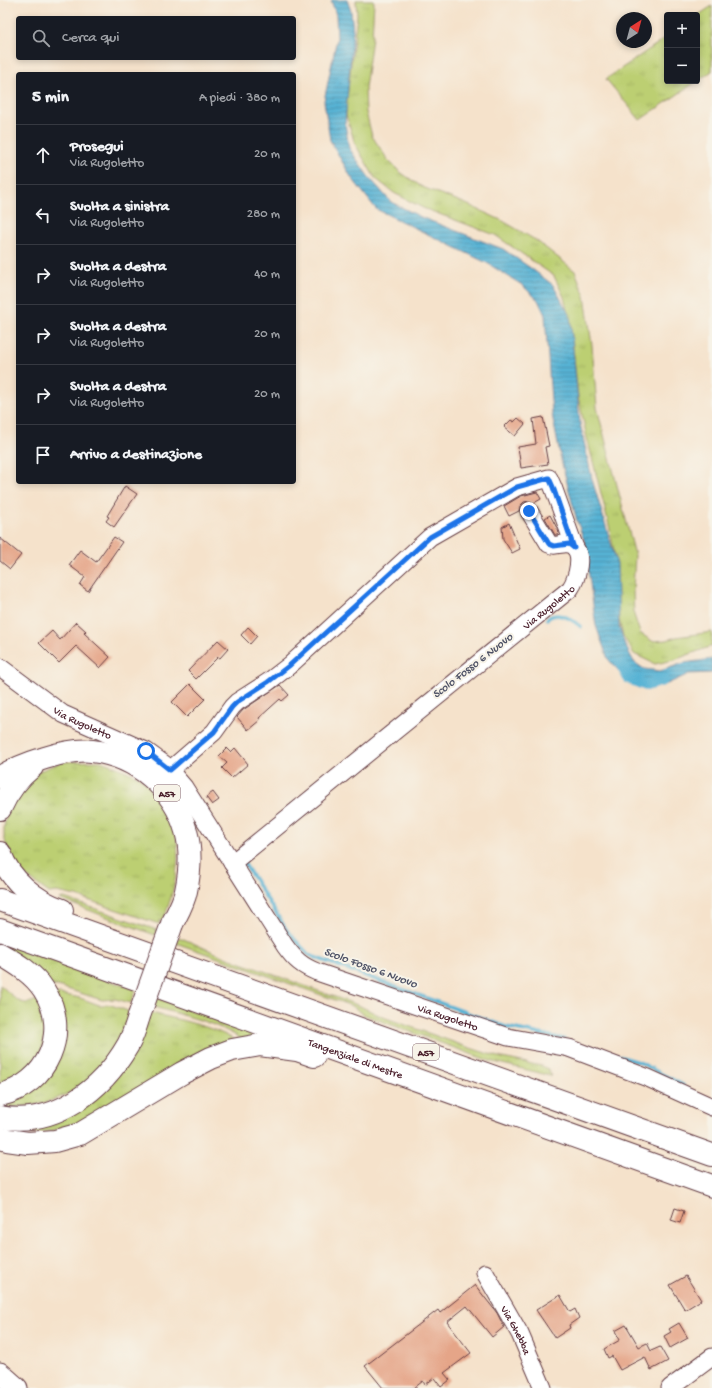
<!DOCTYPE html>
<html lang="it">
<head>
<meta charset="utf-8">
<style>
	:root { --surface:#171b24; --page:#242831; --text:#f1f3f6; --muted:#9ea1a6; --line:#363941 }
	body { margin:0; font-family:"Gochi Hand",sans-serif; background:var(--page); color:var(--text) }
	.controls { position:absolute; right:12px; top:12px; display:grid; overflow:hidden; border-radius:4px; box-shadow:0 2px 6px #0003 }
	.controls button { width:36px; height:36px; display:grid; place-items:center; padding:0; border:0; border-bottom:1px solid var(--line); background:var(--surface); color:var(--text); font:20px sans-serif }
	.compass { position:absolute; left:616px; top:12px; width:36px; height:36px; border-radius:50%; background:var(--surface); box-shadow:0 2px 6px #0003; rotate:36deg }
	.stop { position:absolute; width:12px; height:12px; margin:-9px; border:3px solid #1a73e8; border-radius:50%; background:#fff }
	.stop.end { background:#1a73e8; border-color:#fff; box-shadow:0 1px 4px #0008 }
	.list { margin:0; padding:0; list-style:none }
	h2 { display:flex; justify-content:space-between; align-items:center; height:52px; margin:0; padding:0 16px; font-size:17px }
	h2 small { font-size:13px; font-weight:400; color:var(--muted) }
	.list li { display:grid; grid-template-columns:26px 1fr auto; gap:12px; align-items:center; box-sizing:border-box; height:60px; padding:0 16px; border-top:1px solid var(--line) }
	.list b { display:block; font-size:15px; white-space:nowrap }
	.list p { margin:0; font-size:13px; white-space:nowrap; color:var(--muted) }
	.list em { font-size:13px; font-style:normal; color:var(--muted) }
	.icon { flex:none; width:22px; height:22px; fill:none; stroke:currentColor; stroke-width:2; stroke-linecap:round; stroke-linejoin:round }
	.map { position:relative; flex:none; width:712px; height:1388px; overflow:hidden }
	.search { position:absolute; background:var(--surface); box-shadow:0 2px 6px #0003; left:16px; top:16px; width:280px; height:44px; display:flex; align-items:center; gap:10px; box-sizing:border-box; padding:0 14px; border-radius:4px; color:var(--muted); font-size:15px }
	.panel { position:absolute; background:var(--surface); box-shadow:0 2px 6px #0003; left:16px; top:72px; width:280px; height:412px; border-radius:4px }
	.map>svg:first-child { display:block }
	.grass { fill:url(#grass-tufts); stroke:#83774e }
	.water { fill:url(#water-rules); stroke:#506880 }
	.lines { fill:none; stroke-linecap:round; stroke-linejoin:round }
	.stream { stroke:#56b2d4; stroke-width:3.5 }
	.canal { stroke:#56b2d4; stroke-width:12 }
	.building { fill:#e5a588 }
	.minor-casing { stroke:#643c43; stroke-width:19 }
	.major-casing { stroke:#643c43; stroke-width:23 }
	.highway-casing { stroke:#643c43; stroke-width:24 }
	.minor { stroke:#fff; stroke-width:17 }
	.major { stroke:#fff; stroke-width:21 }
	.highway { stroke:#fff; stroke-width:22 }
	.highway-bridge-casing { stroke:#643c43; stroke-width:24; stroke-linecap:butt }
	.highway-bridge { stroke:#fff; stroke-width:22 }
	.route { stroke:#1a73e8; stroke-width:5 }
	.labels { text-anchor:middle; stroke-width:4; stroke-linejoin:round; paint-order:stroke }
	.shield { fill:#f7f3e8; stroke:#7e5f64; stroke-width:1 }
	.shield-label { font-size:10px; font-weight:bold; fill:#4a1f2b }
	.street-label { font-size:11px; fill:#4a1f2b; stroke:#f7f3e8 }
	.water-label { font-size:12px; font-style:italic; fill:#4e5266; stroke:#f7f3e8 }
</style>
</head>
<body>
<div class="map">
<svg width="712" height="1388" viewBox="0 0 712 1388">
	<defs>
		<pattern id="grass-tufts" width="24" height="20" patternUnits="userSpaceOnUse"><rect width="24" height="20" fill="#bccf72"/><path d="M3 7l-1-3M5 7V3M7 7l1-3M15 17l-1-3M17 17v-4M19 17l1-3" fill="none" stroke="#a3b163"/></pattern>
		<pattern id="water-rules" width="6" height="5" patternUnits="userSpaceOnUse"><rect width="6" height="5" fill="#56b2d4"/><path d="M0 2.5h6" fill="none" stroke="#4990ac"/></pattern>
	</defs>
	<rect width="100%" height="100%" fill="#f7f3e8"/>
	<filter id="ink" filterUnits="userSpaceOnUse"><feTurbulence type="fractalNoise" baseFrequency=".025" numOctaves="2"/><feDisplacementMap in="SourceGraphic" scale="8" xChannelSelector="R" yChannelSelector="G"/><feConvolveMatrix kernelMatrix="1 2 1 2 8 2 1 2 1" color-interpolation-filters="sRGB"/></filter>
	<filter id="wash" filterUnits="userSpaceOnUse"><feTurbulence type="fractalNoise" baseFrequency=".012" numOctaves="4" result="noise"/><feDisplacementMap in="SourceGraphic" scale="16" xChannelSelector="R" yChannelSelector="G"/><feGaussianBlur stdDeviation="0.9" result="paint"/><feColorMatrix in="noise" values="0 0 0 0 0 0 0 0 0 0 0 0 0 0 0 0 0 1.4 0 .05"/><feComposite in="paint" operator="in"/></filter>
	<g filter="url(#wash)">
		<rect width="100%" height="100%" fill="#f5e2cb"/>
		<!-- grass -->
		<g class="grass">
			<polygon points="356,0 373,0 374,2 372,38 365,88 366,112 372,136 388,160 400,172 422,187 464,203 503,221 537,241 575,271 585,296 592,345 597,408 635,555 633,590 634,615 640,633 652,641 667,640 676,637 712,632 712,646 674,660 655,664 634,654 623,636 614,599 617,568 609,525 587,438 578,396 571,328 564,297 554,276 495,235 423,208 394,193 375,178 355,144 346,115 347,98 357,15"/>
			<polygon points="712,6 712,71 640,120 606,79 667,37 667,81 697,81 697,16"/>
			<path d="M101 761C111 765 136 774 143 780 188 821 183 868 163 921L160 920 159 924 76 896 57 892 49 893 21 872 7 848 4 836V827L6 817 13 795 35 773 61 762Z"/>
			<polygon points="64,898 157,930 155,935 59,899"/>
			<polygon points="179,937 225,957 360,1006 383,1017 470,1048 502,1058 542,1066 548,1069 552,1076 490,1061 365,1015 352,1006 176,943"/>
			<polygon points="0,942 136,990 131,1003 115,999 102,1000 58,986 49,986 0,945"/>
			<path d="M0 985C20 1001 19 1010 45 996L46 1044 24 1075 0 1086Z"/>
			<path d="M60 994 80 998 99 1005H111L128 1011C130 1018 122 1031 118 1039 93 1088 55 1109 0 1107V1099L33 1084 54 995Z"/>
			<path d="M157 998 264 1037 244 1041C218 1022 184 1016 154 1007Z"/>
			<path d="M151 1013C179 1020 210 1025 235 1040L84 1123 41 1133 10 1132 0 1126 49 1123Z"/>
		</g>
		<!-- water -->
		<polygon class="water" points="331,0 347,0 351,11 353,31 345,123 349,148 368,176 391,202 423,218 503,249 532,269 553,285 570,316 580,423 592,479 617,564 619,626 625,645 634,662 644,669 660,671 684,663 712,659 712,673 689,674 667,684 642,684 621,673 608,659 596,626 584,540 577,521 561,460 552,414 545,315 538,300 522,285 487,263 376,209 351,177 330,140 324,101 337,38 336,15"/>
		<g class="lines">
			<!-- stream -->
			<g class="stream">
				<path d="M547 619C558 610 572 619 581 627"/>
				<polyline points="242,860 288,932 308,954 314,957 506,1027 564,1039"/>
				<polyline points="589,1047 639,1062 683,1085"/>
			</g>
			<!-- canal -->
			<polyline class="canal" points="621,664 629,678 646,685 663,680"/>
		</g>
		<g id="blocks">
			<!-- building -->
			<g class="building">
				<polygon points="543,417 549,446 545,447 548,464 521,468 518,447 536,444 533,419"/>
				<polygon points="518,418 525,424 515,436 504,427 511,420 514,422"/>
				<polygon points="125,486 137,494 114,527 106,521 109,517 107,516"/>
				<polygon points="537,492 541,499 534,503 529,501 524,502 520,506 519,511 509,516 504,506 521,496"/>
				<polygon points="550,515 558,530 559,534 557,535 555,535 545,518"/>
				<polygon points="509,523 520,549 512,553 503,539 502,527"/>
				<polygon points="114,537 122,542 88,591 80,585 85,577 69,565 80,550 96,562"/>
				<polygon points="0,538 21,555 10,569 0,561"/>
				<polygon points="76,622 86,631 84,633 110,657 100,668 76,646 59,663 39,643 52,631 60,640"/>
				<polygon points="248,627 257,636 250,644 241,635"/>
				<polygon points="218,640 228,649 220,658 218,657 196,679 188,671"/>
				<polygon points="190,684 205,699 187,717 172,702"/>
				<polygon points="280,685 289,695 282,701 280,699 259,718 260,720 248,730 237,717 243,710"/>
				<polygon points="227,748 231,752 235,748 248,764 232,778 222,768 227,763 219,756"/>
				<polygon points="213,792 219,800 212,805 206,797"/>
				<polygon points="675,1208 684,1211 680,1223 671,1220"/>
				<polygon points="686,1276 701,1300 685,1310 670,1285"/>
				<polygon points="475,1285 497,1313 504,1327 492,1337 467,1306 447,1322 471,1353 444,1373 450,1380 441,1387 434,1378 425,1385 423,1381 414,1388 383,1388 365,1366 438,1310 440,1313"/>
				<polygon points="560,1295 570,1312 575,1309 579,1318 569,1325 570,1328 555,1338 536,1310"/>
				<polygon points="679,1323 688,1338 670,1348 664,1336 671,1332 669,1329"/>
				<polygon points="626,1325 639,1347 647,1343 651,1351 660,1347 668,1361 651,1370 645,1357 620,1370 612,1356 608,1358 604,1349 620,1340 615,1331"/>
			</g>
		</g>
	</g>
	<g filter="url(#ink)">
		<use href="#blocks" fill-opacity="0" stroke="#643c43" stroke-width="1"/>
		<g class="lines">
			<!-- minor casing -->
			<g class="minor-casing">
				<g id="minor">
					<path id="s1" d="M0 667 63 714 146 751 164 764 184 787 285 946C295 960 302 966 317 972L508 1037 569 1048 648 1078 712 1107"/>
					<polyline points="170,770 214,732 232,707 237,702 268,682 290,665 430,537 517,487 549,478 553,487 575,548"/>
					<path id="s2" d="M232 863 570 589C577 579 585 552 571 545 564 541 556 548 549 544L529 511"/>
					<path id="s3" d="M485 1273 520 1334 543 1388"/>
					<polyline points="670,1388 712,1357"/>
				</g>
			</g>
			<!-- major casing -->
			<g class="major-casing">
				<polyline id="major" points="0,1373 17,1388"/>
			</g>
			<!-- highway casing -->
			<g class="highway-casing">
				<g id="highway">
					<path d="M0 777C22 764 67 748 92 751 136 756 174 788 186 831 191 849 190 872 186 891 184 902 177 914 172 924"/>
					<path d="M0 809C8 791 17 779 32 767"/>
					<path d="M0 853C10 880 35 901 62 910"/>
					<polyline points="0,900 712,1155"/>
					<path id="s4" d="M0 930 712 1186"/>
					<path d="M0 954C16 963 34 974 44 990 71 1032 47 1085 0 1095"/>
					<path d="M0 1117C55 1127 102 1090 128 1045 133 1036 136 1026 139 1016"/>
					<polyline points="0,1138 7,1140 28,1143 55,1141 80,1134 182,1073 211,1058 232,1050 260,1045 297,1050 314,1056"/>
				</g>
			</g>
			<!-- minor -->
			<use href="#minor" class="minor"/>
			<!-- major -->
			<use href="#major" class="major"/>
			<!-- highway -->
			<use href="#highway" class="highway"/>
			<!-- highway-bridge casing -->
			<g class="highway-bridge-casing">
				<polyline id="highway-bridge" points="139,1016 172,924"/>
			</g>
			<!-- highway-bridge -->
			<use href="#highway-bridge" class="highway-bridge"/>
		</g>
	</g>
	<g class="lines" filter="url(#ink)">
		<!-- route -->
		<polyline class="route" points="146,751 170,770 214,732 232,707 237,702 268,682 290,665 430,537 517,487 549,478 553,487 574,548 569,544 554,546 549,544 529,511"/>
	</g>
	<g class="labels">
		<!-- shield labels -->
		<g class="shield">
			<rect x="154" y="785" width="26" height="16" rx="3"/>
			<rect x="413" y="1044" width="26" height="16" rx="3"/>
		</g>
		<g class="shield-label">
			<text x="167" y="797">A57</text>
			<text x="426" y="1056">A57</text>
		</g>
		<!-- street labels -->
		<g class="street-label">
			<text dy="4" stroke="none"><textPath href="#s2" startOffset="407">Via Rugoletto</textPath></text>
			<text dy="4" stroke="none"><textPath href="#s1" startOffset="100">Via Rugoletto</textPath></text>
			<text dy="4" stroke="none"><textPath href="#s1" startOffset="591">Via Rugoletto</textPath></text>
			<text dy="4" stroke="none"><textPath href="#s4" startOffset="378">Tangenziale di Mestre</textPath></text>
			<text dy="4" stroke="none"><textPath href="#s3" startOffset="65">Via Ghebba</textPath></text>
		</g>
		<!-- water labels -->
		<g class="water-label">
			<text transform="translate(472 665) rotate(-38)" y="4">Scolo Fosso 6 Nuovo</text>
			<text transform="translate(371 967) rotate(20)" y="4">Scolo Fosso 6 Nuovo</text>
		</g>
	</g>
</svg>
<div class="controls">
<button>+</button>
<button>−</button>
</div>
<svg class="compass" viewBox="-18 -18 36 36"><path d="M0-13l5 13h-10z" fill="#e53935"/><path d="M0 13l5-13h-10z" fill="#9ea1a6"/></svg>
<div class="stop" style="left:146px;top:751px"></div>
<div class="stop end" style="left:529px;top:511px"></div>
<div class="search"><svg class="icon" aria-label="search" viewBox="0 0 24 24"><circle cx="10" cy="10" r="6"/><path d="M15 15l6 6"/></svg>Cerca qui</div>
<section class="panel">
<h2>5 min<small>A piedi · 380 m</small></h2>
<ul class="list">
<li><svg class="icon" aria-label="ahead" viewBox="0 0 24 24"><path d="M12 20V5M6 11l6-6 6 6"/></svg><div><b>Prosegui</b><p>Via Rugoletto</p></div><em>20 m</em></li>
<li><svg class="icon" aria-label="left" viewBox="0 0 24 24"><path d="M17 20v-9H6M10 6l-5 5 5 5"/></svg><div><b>Svolta a sinistra</b><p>Via Rugoletto</p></div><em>280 m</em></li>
<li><svg class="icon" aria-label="right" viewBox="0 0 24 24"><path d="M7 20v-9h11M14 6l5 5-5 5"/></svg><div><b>Svolta a destra</b><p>Via Rugoletto</p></div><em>40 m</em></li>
<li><svg class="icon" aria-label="right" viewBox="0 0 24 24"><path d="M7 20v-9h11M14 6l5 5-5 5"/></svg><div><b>Svolta a destra</b><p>Via Rugoletto</p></div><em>20 m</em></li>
<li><svg class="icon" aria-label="right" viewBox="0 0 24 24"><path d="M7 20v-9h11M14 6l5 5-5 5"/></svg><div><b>Svolta a destra</b><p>Via Rugoletto</p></div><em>20 m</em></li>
<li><svg class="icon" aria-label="arrive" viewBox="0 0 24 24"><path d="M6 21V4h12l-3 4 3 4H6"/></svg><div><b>Arrivo a destinazione</b></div></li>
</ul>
</section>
</div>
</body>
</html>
